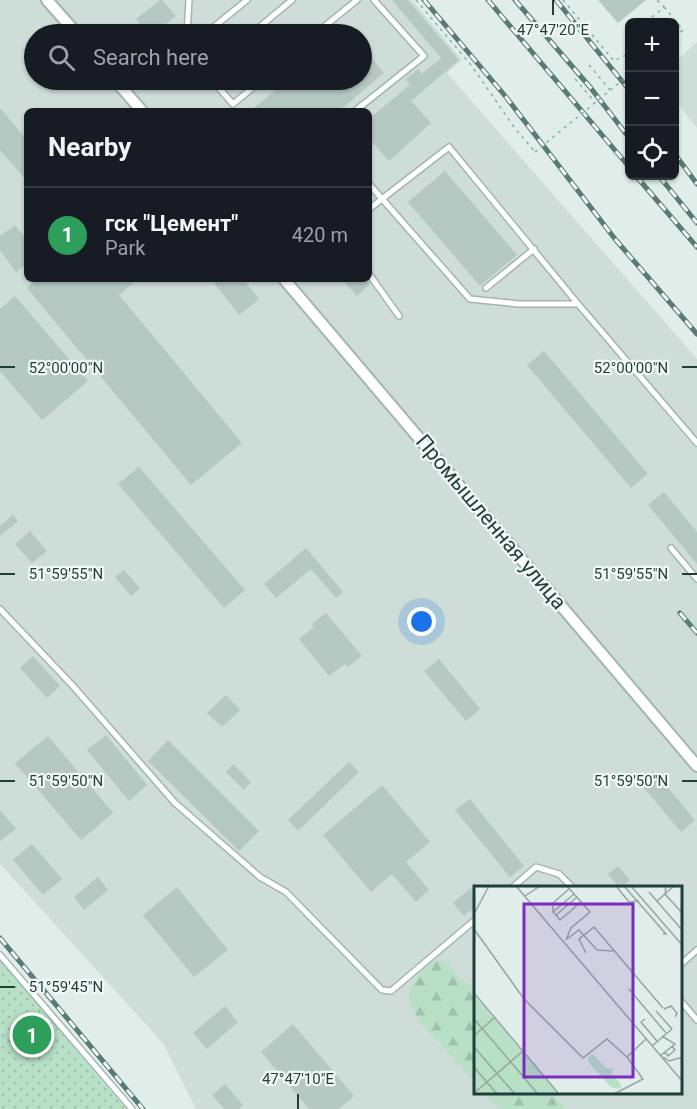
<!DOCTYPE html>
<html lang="en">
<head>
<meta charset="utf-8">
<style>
	:root { --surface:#171b24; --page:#242831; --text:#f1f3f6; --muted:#9ea1a6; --line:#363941; --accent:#0b8043 }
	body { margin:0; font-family:Roboto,sans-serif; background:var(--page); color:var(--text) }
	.controls { position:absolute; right:18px; top:18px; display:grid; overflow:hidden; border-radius:9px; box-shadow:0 2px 4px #0004 }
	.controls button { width:54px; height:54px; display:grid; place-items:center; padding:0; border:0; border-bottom:2px solid var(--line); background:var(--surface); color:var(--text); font:30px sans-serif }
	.you { position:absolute; left:422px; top:622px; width:21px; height:21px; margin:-15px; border:4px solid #fff; border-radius:50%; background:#1a73e8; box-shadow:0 0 0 9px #1a73e833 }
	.badge { display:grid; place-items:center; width:39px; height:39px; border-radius:50%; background:var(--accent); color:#fff; font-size:20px; font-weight:700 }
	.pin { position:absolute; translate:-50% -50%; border:3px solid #fff; box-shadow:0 2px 6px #0006 }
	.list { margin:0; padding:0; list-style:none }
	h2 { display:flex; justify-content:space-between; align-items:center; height:78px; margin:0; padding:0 24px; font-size:26px }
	h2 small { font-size:20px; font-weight:400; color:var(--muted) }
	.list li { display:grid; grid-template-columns:39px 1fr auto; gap:18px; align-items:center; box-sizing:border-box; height:96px; padding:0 24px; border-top:2px solid var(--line) }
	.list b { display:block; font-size:22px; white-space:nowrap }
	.list p { margin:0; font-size:20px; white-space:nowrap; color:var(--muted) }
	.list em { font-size:20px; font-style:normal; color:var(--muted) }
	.icon { flex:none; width:33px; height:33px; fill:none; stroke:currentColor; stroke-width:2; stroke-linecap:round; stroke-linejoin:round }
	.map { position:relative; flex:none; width:697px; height:1109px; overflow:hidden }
	.search { position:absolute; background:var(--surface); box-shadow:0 2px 4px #0004; left:24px; top:24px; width:348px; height:66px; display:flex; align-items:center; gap:15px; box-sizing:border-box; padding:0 21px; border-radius:33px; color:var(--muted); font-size:22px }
	.panel { position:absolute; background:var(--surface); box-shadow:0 2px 4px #0004; left:24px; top:108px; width:348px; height:174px; border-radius:9px }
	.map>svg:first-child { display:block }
	.built { fill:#ceddd8; fill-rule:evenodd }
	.grass { fill:url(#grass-dots) }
	.forest { fill:url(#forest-firs) }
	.building { fill:#b5c8c2 }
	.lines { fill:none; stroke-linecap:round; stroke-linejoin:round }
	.service-casing { stroke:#a2b5b0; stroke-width:8 }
	.minor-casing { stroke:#a2b5b0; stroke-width:14 }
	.path { stroke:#7db4a8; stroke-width:1.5; stroke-dasharray:3 4.5; stroke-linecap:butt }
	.service { stroke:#fff; stroke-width:5 }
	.minor { stroke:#fff; stroke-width:10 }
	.rail-casing { stroke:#597b75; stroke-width:5 }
	.rail { stroke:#f1f9f6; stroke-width:3; stroke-dasharray:9; stroke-linecap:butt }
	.path-bridge { stroke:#7db4a8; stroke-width:1.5; stroke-dasharray:3 4.5; stroke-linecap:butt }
	.ticks { fill:none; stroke:#1f3f3a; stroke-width:2 }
	.labels { text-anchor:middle; stroke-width:4.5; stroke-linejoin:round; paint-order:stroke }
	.street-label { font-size:21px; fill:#1f3f3a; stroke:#f1f9f6 }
	.inset-road { fill:none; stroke:#93a7a2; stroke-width:1.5 }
	.view { fill:#7b2cbf; fill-opacity:0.15; stroke:#7b2cbf; stroke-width:3 }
	.inset-edge { fill:none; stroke:#1f3f3a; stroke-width:3 }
	.ticks-label { font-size:15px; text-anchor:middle; fill:#1f3f3a; stroke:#f1f9f6; stroke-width:4.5; stroke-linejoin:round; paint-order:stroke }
</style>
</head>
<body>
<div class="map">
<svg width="697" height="1109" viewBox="0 0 697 1109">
	<defs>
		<pattern id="grass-dots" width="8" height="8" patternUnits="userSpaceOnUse" patternTransform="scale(1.5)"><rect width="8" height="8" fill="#b7e0c6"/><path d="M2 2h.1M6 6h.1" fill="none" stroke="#9dc1ab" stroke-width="1.8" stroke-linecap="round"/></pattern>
		<pattern id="forest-firs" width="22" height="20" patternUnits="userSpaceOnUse" patternTransform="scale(1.5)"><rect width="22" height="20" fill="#b7e0c6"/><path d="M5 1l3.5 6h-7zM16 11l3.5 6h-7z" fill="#9dc1ab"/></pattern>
	</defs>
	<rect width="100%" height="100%" fill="#e0ede8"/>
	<!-- built -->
	<g class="built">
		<path d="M0 0H412L462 60 447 73 697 359V1109H196L163 1043 0 864ZM34 34H362V80H34ZM27 111H369V279H27ZM475 887H680V1092H475Z"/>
		<polygon points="697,42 697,128 674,99 675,62"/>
	</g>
	<!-- grass -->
	<polygon class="grass" points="0,960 126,1109 0,1109"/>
	<!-- forest -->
	<g class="forest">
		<polygon points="438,960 448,963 460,979 470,984 475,991 475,1083 467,1073 420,1022 410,1004 408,995 412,985 428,964"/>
		<polygon points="483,1093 556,1093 555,1097 565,1109 499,1109"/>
	</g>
	<!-- building -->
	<g class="building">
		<polygon points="160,0 162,0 176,16 153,34 148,34 136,19"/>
		<polygon points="392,0 408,0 459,60 411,101 431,123 389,161 369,139 369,119 410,85 406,79 418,69 422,74 441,58"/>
		<polygon points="598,0 646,0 618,23"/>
		<polygon points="362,46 384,73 339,111 250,111 288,80 362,80"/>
		<polygon points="0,108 27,140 27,181 0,150"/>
		<polygon points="445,171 517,255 480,286 408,202"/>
		<polygon points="15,225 27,240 27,264 16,272 0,250 0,236"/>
		<polygon points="38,279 138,279 119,295 242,443 191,485 27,288"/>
		<polygon points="211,279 243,279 259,299 239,315"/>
		<polygon points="342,279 366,279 370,284 357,296"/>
		<polygon points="15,296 88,381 42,420 0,371 0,309"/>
		<polygon points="544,351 648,474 631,488 527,365"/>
		<polygon points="139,467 245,590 224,608 118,484"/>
		<polygon points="664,492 697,532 697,564 648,505"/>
		<polygon points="13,515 18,521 0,536 0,526"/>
		<polygon points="30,531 47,551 32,563 15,544"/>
		<polygon points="306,548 343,592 336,598 311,569 276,598 264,584"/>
		<polygon points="124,570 140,588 131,596 115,577"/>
		<polygon points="326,613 362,656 348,667 345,664 329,676 299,639 314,627 312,624"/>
		<polygon points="33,656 60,686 47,698 20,668"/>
		<polygon points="439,659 480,709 466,721 424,671"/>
		<polygon points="226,695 240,710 222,727 207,713"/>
		<polygon points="106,735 147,785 129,801 87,750"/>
		<polygon points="48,736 113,813 81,840 15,763"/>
		<polygon points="168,740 259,831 239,851 148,761"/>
		<polygon points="349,762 359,772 298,831 288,820"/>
		<polygon points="233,764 251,782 244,790 226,772"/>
		<polygon points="654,771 695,820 681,832 640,783"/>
		<polygon points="382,785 430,842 406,862 429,890 416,902 392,874 371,892 323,835"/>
		<polygon points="470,799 524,866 510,877 455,810"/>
		<polygon points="0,810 16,829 0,841"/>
		<polygon points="32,844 62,879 43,895 13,860"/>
		<polygon points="618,866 630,880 622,887 619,887 608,874"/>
		<polygon points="98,877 108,890 84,910 74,897"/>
		<polygon points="177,887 228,950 194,977 143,915"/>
		<polygon points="471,888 475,892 475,907 464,916 453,903"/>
		<polygon points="225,1006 238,1022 207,1049 193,1033"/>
		<polygon points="293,1024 354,1096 339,1109 309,1109 261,1052"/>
		<polygon points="225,1084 243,1105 239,1109 224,1109 212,1095"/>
	</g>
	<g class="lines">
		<!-- service casing -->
		<g class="service-casing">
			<g id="service">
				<polyline points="187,34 189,0"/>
				<polyline points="205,34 247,0"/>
				<polyline points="251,34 292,0"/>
				<polyline points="315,34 357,0"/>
				<polyline points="212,80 233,104 262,80"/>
				<polyline points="355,111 424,56 374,0"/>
				<polyline points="369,184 470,299 519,304 578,304"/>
				<polyline points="369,209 449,147 578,304 697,443"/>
				<polyline points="369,274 399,316"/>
				<polyline points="486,288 534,249"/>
				<polyline points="671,548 697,579"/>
				<polyline points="0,609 73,686 175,803 260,877 286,892 382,990 391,991 475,920"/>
				<polyline points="513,887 536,867 559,874 572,887"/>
				<polyline points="0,955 132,1109"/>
				<polyline points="680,965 697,950"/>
				<polyline points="680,1000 697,1020"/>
			</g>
		</g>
		<!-- minor casing -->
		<g class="minor-casing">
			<g id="minor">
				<polyline points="47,0 77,34"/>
				<polyline points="115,80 142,111"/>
				<polyline points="284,279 697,766"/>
			</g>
		</g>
		<!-- path -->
		<g class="path">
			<polyline points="416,0 471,65 514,127 535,152"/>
			<polyline points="563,0 614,61 630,53"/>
			<polyline points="664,7 683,30 674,37"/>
			<polyline points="646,22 664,7 657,0"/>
			<polyline points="589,65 610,90"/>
			<polyline points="575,79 595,102"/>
		</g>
		<!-- service -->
		<use href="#service" class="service"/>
		<!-- minor -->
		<use href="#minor" class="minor"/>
		<!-- rail casing -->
		<g class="rail-casing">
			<g id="rail">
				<polyline points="424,0 506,97 615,239 697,334"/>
				<polyline points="488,0 630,168"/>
				<polyline points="515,0 590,87 630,139"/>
				<polyline points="556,0 630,91"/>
				<polyline points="674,153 697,184"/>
				<polyline points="636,176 697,247"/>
				<polyline points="659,176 697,223"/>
				<polyline points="680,613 697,633"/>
				<polyline points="0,938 143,1109"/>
			</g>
		</g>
		<!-- rail -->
		<use href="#rail" class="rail"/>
		<!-- path-bridge -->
		<polyline class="path-bridge" points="535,152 630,74"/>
	</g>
	<!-- ticks -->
	<path class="ticks" d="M553 0V15M0 367H15M682 367H697M0 574H15M682 574H697M0 781H15M682 781H697M0 987H15M298 1094V1109"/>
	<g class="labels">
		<!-- street labels -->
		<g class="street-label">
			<text transform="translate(491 522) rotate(50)" y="7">Промышленная улица</text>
		</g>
	</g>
	<!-- overview -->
	<g transform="translate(474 886)">
		<rect width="208" height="208" fill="#e0ede8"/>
		<path d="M0 109 85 208H0Z" fill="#b7e0c6"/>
		<path d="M119 168 132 182 140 183 137 189 147 198 146 203 137 201 115 177 114 171Z" fill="#b7e0c6"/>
		<path class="inset-road" d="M42 0 209 196M142 0 155 16 165 15M150 0 192 48H189M157 0 209 60M200 0 191 8 209 28M175 6 209 45M51 10 66 0M103 11 82 29 86 34 107 16M183 15 191 8 192 0M79 26V17L95 3M0 28 15 0M82 29 79 26 100 8M0 43 50 113 109 172 133 153 153 171M93 53 105 44 123 64 140 65M92 54 97 42 116 26 93 0M112 67 105 53 120 41 189 122M155 103 192 147M0 107 85 208M190 123 197 120 203 127 201 131M0 133 64 208M171 133 167 136 183 155M0 150 20 132M178 160 198 143 182 125M0 161 41 208M191 166 194 170 201 164 198 160M186 170 201 158 188 150M189 171 195 175 209 171M0 181 23 208M0 207 49 165M140 208 169 193 153 171 172 153"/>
		<path class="view" d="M50 18H159V191H50Z"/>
		<rect width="208" height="208" class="inset-edge"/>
	</g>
	<g class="ticks-label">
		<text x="553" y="35">47°47'20"E</text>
		<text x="66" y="373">52°00'00"N</text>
		<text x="631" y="373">52°00'00"N</text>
		<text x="66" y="579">51°59'55"N</text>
		<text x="631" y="579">51°59'55"N</text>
		<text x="66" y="786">51°59'50"N</text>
		<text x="631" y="786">51°59'50"N</text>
		<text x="66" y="992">51°59'45"N</text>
		<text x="298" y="1084">47°47'10"E</text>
	</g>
</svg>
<div class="controls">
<button>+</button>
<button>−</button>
<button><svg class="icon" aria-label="locate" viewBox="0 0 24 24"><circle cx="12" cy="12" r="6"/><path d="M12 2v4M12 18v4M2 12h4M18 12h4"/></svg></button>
</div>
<div class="you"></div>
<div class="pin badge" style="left:32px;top:1035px;background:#2e9e5b">1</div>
<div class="search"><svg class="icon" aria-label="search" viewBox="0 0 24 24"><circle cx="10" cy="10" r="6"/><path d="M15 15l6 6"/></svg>Search here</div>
<section class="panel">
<h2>Nearby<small></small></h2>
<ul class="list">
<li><span class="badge" style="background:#2e9e5b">1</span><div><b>гск &quot;Цемент&quot;</b><p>Park</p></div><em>420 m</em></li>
</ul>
</section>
</div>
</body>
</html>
